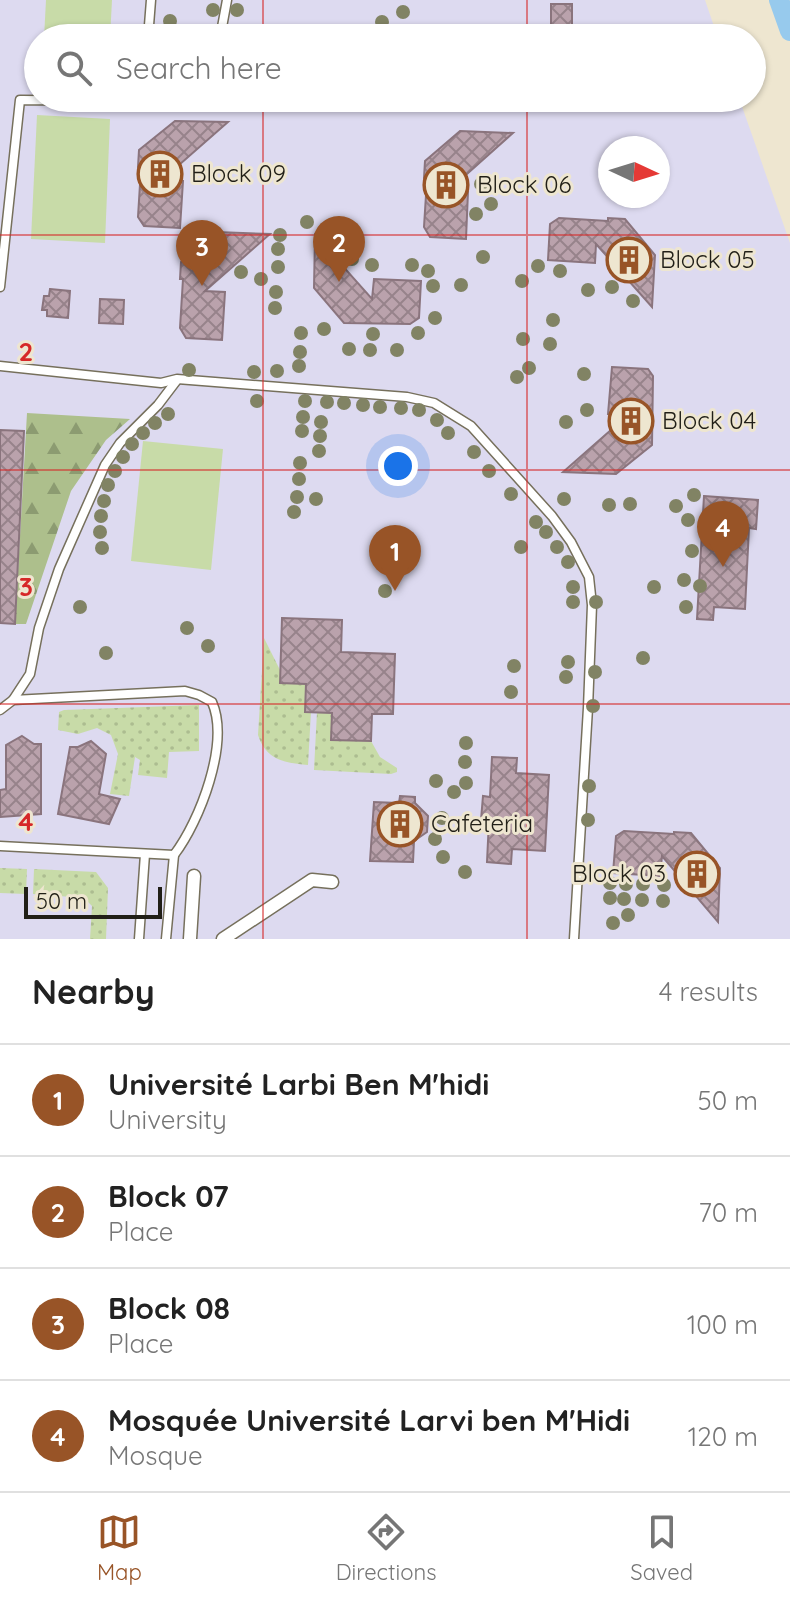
<!DOCTYPE html>
<html lang="en">
<head>
<meta charset="utf-8">
<style>
	:root { --surface:#fff; --page:#f6f6f6; --text:#222; --muted:#767676; --line:#e0e0e0; --accent:#985427 }
	body { margin:0; font-family:Quicksand,sans-serif; background:var(--page); color:var(--text) }
	.compass { position:absolute; left:598px; top:136px; width:72px; height:72px; border-radius:50%; background:var(--surface); box-shadow:0 2px 6px #0004; rotate:94deg }
	.scale { position:absolute; left:24px; bottom:20px; width:138px; box-sizing:border-box; padding-left:8px; border:4px solid #211f17; border-top:0; font-size:22px; line-height:28px; white-space:nowrap; color:#211f17; -webkit-text-stroke:6px #eee6d0; paint-order:stroke }
	.you { position:absolute; left:398px; top:466px; width:28px; height:28px; margin:-20px; border:6px solid #fff; border-radius:50%; background:#1a73e8; box-shadow:0 0 0 12px #1a73e833 }
	.badge { display:grid; place-items:center; width:52px; height:52px; border-radius:50%; background:var(--accent); color:#fff; font-size:26px; font-weight:700 }
	.pin { position:absolute; translate:-50% -66px; filter:drop-shadow(0 2px 4px #0008) }
	.pin::after { content:''; position:absolute; top:42px; width:28px; height:24px; background:inherit; clip-path:polygon(0 0,100% 0,50% 100%) }
	.list { margin:0; padding:0; list-style:none }
	h2 { display:flex; justify-content:space-between; align-items:center; height:104px; margin:0; padding:0 32px; font-size:34px }
	h2 small { font-size:26px; font-weight:400; color:var(--muted) }
	.list li { display:grid; grid-template-columns:52px 1fr auto; gap:24px; align-items:center; box-sizing:border-box; height:112px; padding:0 32px; border-top:2px solid var(--line) }
	.list b { display:block; font-size:30px; white-space:nowrap }
	.list p { margin:0; font-size:26px; white-space:nowrap; color:var(--muted) }
	.list em { font-size:26px; font-style:normal; color:var(--muted) }
	.icon { flex:none; width:44px; height:44px; fill:none; stroke:currentColor; stroke-width:2; stroke-linecap:round; stroke-linejoin:round }
	.map { position:relative; flex:none; width:790px; height:939px; overflow:hidden }
	.search { position:absolute; background:var(--surface); box-shadow:0 2px 6px #0004; left:24px; right:24px; top:24px; height:88px; display:flex; align-items:center; gap:20px; box-sizing:border-box; padding:0 28px; border-radius:44px; color:var(--muted); font-size:30px }
	.sheet { height:552px; background:var(--surface) }
	nav { display:flex; justify-content:space-around; align-items:center; box-sizing:border-box; height:112px; border-top:2px solid var(--line); background:var(--surface); font-size:22px; color:var(--muted) }
	nav a { display:grid; justify-items:center; gap:4px }
	nav .on { color:var(--accent) }
	.map>svg:first-child { display:block }
	.education { fill:#dddaf0; fill-rule:evenodd }
	.grass { fill:url(#grass-dots) }
	.forest { fill:url(#forest-firs) }
	.garden { fill:#c8dba8 }
	.lines { fill:none; stroke-linecap:round; stroke-linejoin:round }
	.canal { stroke:#97caed; stroke-width:20 }
	.building { fill:url(#building-cross-hatch); stroke:#8a747d; stroke-width:2 }
	.service-casing { stroke:#76705c; stroke-width:11 }
	.pedestrian-casing { stroke:#76705c; stroke-width:15 }
	.service { stroke:#fff; stroke-width:8 }
	.pedestrian { stroke:#fff; stroke-width:12 }
	.tree { fill:#818364 }
	.grid { fill:none; stroke:#d62828; stroke-width:2; stroke-opacity:0.55 }
	.labels { text-anchor:middle; stroke-width:6; stroke-linejoin:round; paint-order:stroke }
	.poi-label { font-size:24px; fill:#211f17; stroke:#eee6d0; text-anchor:start }
	.grid-label { font-size:26px; text-anchor:middle; font-weight:bold; fill:#d62828; stroke:#eee6d0; stroke-width:6; stroke-linejoin:round; paint-order:stroke }
</style>
</head>
<body>
<div class="map">
<svg width="790" height="939" viewBox="0 0 790 939">
	<defs>
		<pattern id="grass-dots" width="8" height="8" patternUnits="userSpaceOnUse" patternTransform="scale(2)"><rect width="8" height="8" fill="#c8dba8"/><path d="M2 2h.1M6 6h.1" fill="none" stroke="#acbc90" stroke-width="1.8" stroke-linecap="round"/></pattern>
		<pattern id="forest-firs" width="22" height="20" patternUnits="userSpaceOnUse" patternTransform="scale(2)"><rect width="22" height="20" fill="#adbf8c"/><path d="M5 1l3.5 6h-7zM16 11l3.5 6h-7z" fill="#8c9b71"/></pattern>
		<pattern id="building-cross-hatch" width="8" height="8" patternUnits="userSpaceOnUse" patternTransform="scale(2)"><rect width="8" height="8" fill="#baa2ac"/><path d="M0 0l8 8M0 8l8-8" fill="none" stroke="#97838b"/></pattern>
	</defs>
	<rect width="100%" height="100%" fill="#eee6d0"/>
	<!-- education -->
	<path class="education" d="M0 0H705L718 38H38V98H739L790 243V939H0ZM610 148H658V196H610Z"/>
	<!-- grass -->
	<g class="grass">
		<path d="M264 638 281 672 306 684 305 711 311 712 308 765C285 763 266 760 258 735Z"/>
		<polygon points="199,705 199,751 169,752 167,778 138,775 140,760 135,757 129,796 110,794 118,754 111,735 97,728 78,734 58,730 59,712 64,710"/>
		<polygon points="317,712 332,713 332,740 371,741 380,757 397,768 397,772 391,774 314,770"/>
		<polygon points="0,868 27,869 26,894 0,893"/>
		<polygon points="34,869 96,872 108,888 106,939 90,939 92,906 84,898 33,894"/>
	</g>
	<!-- forest -->
	<polygon class="forest" points="27,413 130,419 106,440 71,491 26,624 15,624"/>
	<!-- garden -->
	<g class="garden">
		<polygon points="46,0 112,0 110,38 44,38"/>
		<polygon points="37,115 110,119 105,243 31,239"/>
		<polygon points="143,441 223,449 211,570 131,561"/>
	</g>
	<g class="lines">
		<!-- canal -->
		<polyline class="canal" points="779,0 790,31"/>
	</g>
	<!-- building -->
	<g class="building">
		<rect x="551" y="4" width="21" height="25"/>
		<polygon points="175,121 228,122 163,179 183,181 180,228 144,226 138,217 141,168 138,167 139,150"/>
		<polygon points="460,131 513,133 449,190 468,192 466,239 430,237 424,227 427,179 424,178 425,161"/>
		<polygon points="559,218 608,221 608,218 625,219 655,255 652,307 596,244 595,263 548,260 550,224"/>
		<polygon points="216,232 270,234 205,291 225,292 222,340 186,338 180,328 183,279 180,279 181,262"/>
		<polygon points="315,235 372,299 374,279 421,281 419,318 410,324 344,323 314,288"/>
		<polygon points="50,289 70,291 68,318 47,316 47,310 42,310 44,296 49,296"/>
		<polygon points="100,299 124,300 123,324 99,323"/>
		<polygon points="612,367 648,369 653,376 652,445 616,474 563,472 628,415 608,414"/>
		<polygon points="0,430 24,431 15,624 0,623"/>
		<polygon points="704,496 758,500 756,529 749,528 745,609 714,607 713,620 697,619"/>
		<polygon points="282,618 342,620 341,652 395,654 393,714 372,714 371,741 331,740 332,713 305,712 306,684 280,683"/>
		<polygon points="22,736 34,744 41,744 41,814 0,817 0,790 6,789 6,745"/>
		<polygon points="91,741 106,754 99,794 120,799 109,824 58,814 70,747 78,747"/>
		<polygon points="492,757 517,758 516,773 549,775 545,851 512,849 511,864 487,862 489,820 481,820 483,796 490,797"/>
		<polygon points="400,796 415,797 415,803 428,816 427,832 414,841 413,862 370,861 374,802 399,803"/>
		<polygon points="624,831 674,834 674,832 691,833 720,868 718,922 662,856 660,876 613,873 616,836"/>
	</g>
	<g class="lines">
		<!-- service casing -->
		<g class="service-casing">
			<g id="service">
				<polyline points="148,38 151,0"/>
				<polyline points="220,38 227,0"/>
				<polyline points="0,287 20,100 151,101 150,98"/>
				<polyline points="0,366 161,383 177,379 407,397 434,403 471,426 552,516 571,542 589,577 592,605 588,708 574,939"/>
				<polyline points="13,700 30,674 39,628 59,569 105,465 120,443 158,405 177,380"/>
				<path d="M0 710 13 700 185 691 199 695 212 702C230 743 200 821 174 855L0 846"/>
				<polyline points="139,939 145,854"/>
				<polyline points="166,939 174,855"/>
			</g>
		</g>
		<!-- pedestrian casing -->
		<g class="pedestrian-casing">
			<g id="pedestrian">
				<polyline points="190,939 194,876"/>
				<polyline points="223,939 312,880 332,882"/>
			</g>
		</g>
		<!-- service -->
		<use href="#service" class="service"/>
		<!-- pedestrian -->
		<use href="#pedestrian" class="pedestrian"/>
	</g>
	<!-- trees -->
	<g class="tree">
		<circle cx="213" cy="10" r="7"/>
		<circle cx="237" cy="10" r="7"/>
		<circle cx="403" cy="12" r="7"/>
		<circle cx="170" cy="21" r="7"/>
		<circle cx="382" cy="22" r="7"/>
		<circle cx="481" cy="184" r="7"/>
		<circle cx="491" cy="204" r="7"/>
		<circle cx="476" cy="214" r="7"/>
		<circle cx="307" cy="222" r="7"/>
		<circle cx="280" cy="235" r="7"/>
		<circle cx="331" cy="239" r="7"/>
		<circle cx="278" cy="249" r="7"/>
		<circle cx="340" cy="250" r="7"/>
		<circle cx="483" cy="257" r="7"/>
		<circle cx="352" cy="259" r="7"/>
		<circle cx="372" cy="265" r="7"/>
		<circle cx="412" cy="265" r="7"/>
		<circle cx="538" cy="266" r="7"/>
		<circle cx="278" cy="267" r="7"/>
		<circle cx="428" cy="271" r="7"/>
		<circle cx="560" cy="271" r="7"/>
		<circle cx="241" cy="272" r="7"/>
		<circle cx="261" cy="279" r="7"/>
		<circle cx="522" cy="281" r="7"/>
		<circle cx="461" cy="285" r="7"/>
		<circle cx="433" cy="286" r="7"/>
		<circle cx="612" cy="287" r="7"/>
		<circle cx="588" cy="290" r="7"/>
		<circle cx="276" cy="292" r="7"/>
		<circle cx="633" cy="301" r="7"/>
		<circle cx="275" cy="308" r="7"/>
		<circle cx="435" cy="318" r="7"/>
		<circle cx="553" cy="320" r="7"/>
		<circle cx="324" cy="329" r="7"/>
		<circle cx="301" cy="333" r="7"/>
		<circle cx="418" cy="333" r="7"/>
		<circle cx="373" cy="334" r="7"/>
		<circle cx="523" cy="339" r="7"/>
		<circle cx="550" cy="344" r="7"/>
		<circle cx="349" cy="349" r="7"/>
		<circle cx="370" cy="350" r="7"/>
		<circle cx="397" cy="350" r="7"/>
		<circle cx="300" cy="352" r="7"/>
		<circle cx="299" cy="366" r="7"/>
		<circle cx="529" cy="368" r="7"/>
		<circle cx="189" cy="370" r="7"/>
		<circle cx="277" cy="371" r="7"/>
		<circle cx="254" cy="372" r="7"/>
		<circle cx="584" cy="374" r="7"/>
		<circle cx="517" cy="377" r="7"/>
		<circle cx="257" cy="401" r="7"/>
		<circle cx="305" cy="401" r="7"/>
		<circle cx="327" cy="402" r="7"/>
		<circle cx="344" cy="403" r="7"/>
		<circle cx="363" cy="405" r="7"/>
		<circle cx="380" cy="407" r="7"/>
		<circle cx="401" cy="408" r="7"/>
		<circle cx="419" cy="410" r="7"/>
		<circle cx="587" cy="410" r="7"/>
		<circle cx="168" cy="414" r="7"/>
		<circle cx="303" cy="417" r="7"/>
		<circle cx="437" cy="420" r="7"/>
		<circle cx="321" cy="422" r="7"/>
		<circle cx="566" cy="422" r="7"/>
		<circle cx="155" cy="423" r="7"/>
		<circle cx="302" cy="431" r="7"/>
		<circle cx="143" cy="433" r="7"/>
		<circle cx="448" cy="433" r="7"/>
		<circle cx="320" cy="436" r="7"/>
		<circle cx="132" cy="444" r="7"/>
		<circle cx="319" cy="451" r="7"/>
		<circle cx="474" cy="452" r="7"/>
		<circle cx="123" cy="457" r="7"/>
		<circle cx="300" cy="463" r="7"/>
		<circle cx="115" cy="471" r="7"/>
		<circle cx="489" cy="471" r="7"/>
		<circle cx="299" cy="479" r="7"/>
		<circle cx="108" cy="485" r="7"/>
		<circle cx="511" cy="494" r="7"/>
		<circle cx="694" cy="495" r="7"/>
		<circle cx="297" cy="497" r="7"/>
		<circle cx="316" cy="499" r="7"/>
		<circle cx="564" cy="499" r="7"/>
		<circle cx="104" cy="501" r="7"/>
		<circle cx="630" cy="504" r="7"/>
		<circle cx="609" cy="505" r="7"/>
		<circle cx="676" cy="506" r="7"/>
		<circle cx="294" cy="512" r="7"/>
		<circle cx="101" cy="516" r="7"/>
		<circle cx="688" cy="520" r="7"/>
		<circle cx="536" cy="522" r="7"/>
		<circle cx="100" cy="532" r="7"/>
		<circle cx="546" cy="532" r="7"/>
		<circle cx="521" cy="547" r="7"/>
		<circle cx="557" cy="547" r="7"/>
		<circle cx="102" cy="548" r="7"/>
		<circle cx="692" cy="551" r="7"/>
		<circle cx="568" cy="562" r="7"/>
		<circle cx="387" cy="567" r="7"/>
		<circle cx="684" cy="580" r="7"/>
		<circle cx="700" cy="586" r="7"/>
		<circle cx="573" cy="587" r="7"/>
		<circle cx="654" cy="587" r="7"/>
		<circle cx="385" cy="591" r="7"/>
		<circle cx="573" cy="602" r="7"/>
		<circle cx="596" cy="602" r="7"/>
		<circle cx="80" cy="607" r="7"/>
		<circle cx="686" cy="607" r="7"/>
		<circle cx="187" cy="628" r="7"/>
		<circle cx="208" cy="646" r="7"/>
		<circle cx="106" cy="653" r="7"/>
		<circle cx="643" cy="658" r="7"/>
		<circle cx="568" cy="662" r="7"/>
		<circle cx="514" cy="666" r="7"/>
		<circle cx="595" cy="672" r="7"/>
		<circle cx="566" cy="677" r="7"/>
		<circle cx="511" cy="692" r="7"/>
		<circle cx="593" cy="706" r="7"/>
		<circle cx="466" cy="743" r="7"/>
		<circle cx="465" cy="762" r="7"/>
		<circle cx="436" cy="781" r="7"/>
		<circle cx="466" cy="783" r="7"/>
		<circle cx="589" cy="786" r="7"/>
		<circle cx="454" cy="792" r="7"/>
		<circle cx="442" cy="818" r="7"/>
		<circle cx="588" cy="820" r="7"/>
		<circle cx="435" cy="839" r="7"/>
		<circle cx="443" cy="857" r="7"/>
		<circle cx="465" cy="872" r="7"/>
		<circle cx="610" cy="883" r="7"/>
		<circle cx="626" cy="884" r="7"/>
		<circle cx="643" cy="884" r="7"/>
		<circle cx="664" cy="885" r="7"/>
		<circle cx="610" cy="898" r="7"/>
		<circle cx="624" cy="899" r="7"/>
		<circle cx="642" cy="900" r="7"/>
		<circle cx="663" cy="901" r="7"/>
		<circle cx="628" cy="915" r="7"/>
		<circle cx="613" cy="923" r="7"/>
	</g>
	<!-- grid -->
	<path class="grid" d="M263 0V38M527 0V38M263 98V939M527 98V939M0 235H790M0 470H790M0 704H790"/>
	<!-- icons -->
	<defs>
		<g id="building-ring" transform="scale(2.3)"><circle r="9.5" fill="#eee6d0" stroke="#985427" stroke-width="1.5"/><path d="M-4-6H4V6H1V3H-1V6H-4ZM-2.5-4.3h1.7v1.8h-1.7ZM.8-4.3h1.7v1.8H.8ZM-2.5-1h1.7V.8h-1.7ZM.8-1h1.7V.8H.8Z" fill="#985427"/></g>
	</defs>
	<g fill-rule="evenodd">
		<use href="#building-ring" x="160" y="174"/>
		<use href="#building-ring" x="446" y="185"/>
		<use href="#building-ring" x="629" y="260"/>
		<use href="#building-ring" x="631" y="421"/>
		<use href="#building-ring" x="400" y="824"/>
		<use href="#building-ring" x="697" y="874"/>
	</g>
	<g class="labels">
		<!-- poi labels -->
		<g class="poi-label">
			<text x="191" y="182">Block 09</text>
			<text x="477" y="193">Block 06</text>
			<text x="660" y="268">Block 05</text>
			<text x="662" y="429">Block 04</text>
			<text x="431" y="832">Cafeteria</text>
			<text x="666" y="882" text-anchor="end">Block 03</text>
		</g>
	</g>
	<g class="grid-label">
		<text x="26" y="361">2</text>
		<text x="26" y="596">3</text>
		<text x="26" y="831">4</text>
	</g>
</svg>
<svg class="compass" viewBox="-18 -18 36 36"><path d="M0-13l5 13h-10z" fill="#e53935"/><path d="M0 13l5-13h-10z" fill="#767676"/></svg>
<div class="scale">50 m</div>
<div class="you"></div>
<div class="pin badge" style="left:395px;top:591px">1</div>
<div class="pin badge" style="left:339px;top:282px">2</div>
<div class="pin badge" style="left:202px;top:286px">3</div>
<div class="pin badge" style="left:723px;top:567px">4</div>
<div class="search"><svg class="icon" aria-label="search" viewBox="0 0 24 24"><circle cx="10" cy="10" r="6"/><path d="M15 15l6 6"/></svg>Search here</div>
</div>
<section class="sheet">
<h2>Nearby<small>4 results</small></h2>
<ul class="list">
<li><span class="badge">1</span><div><b>Université Larbi Ben M'hidi</b><p>University</p></div><em>50 m</em></li>
<li><span class="badge">2</span><div><b>Block 07</b><p>Place</p></div><em>70 m</em></li>
<li><span class="badge">3</span><div><b>Block 08</b><p>Place</p></div><em>100 m</em></li>
<li><span class="badge">4</span><div><b>Mosquée Université Larvi ben M'Hidi</b><p>Mosque</p></div><em>120 m</em></li>
</ul>
</section>
<nav>
<a class="on"><svg class="icon" aria-label="map" viewBox="0 0 24 24"><path d="M3 6l6-2 6 2 6-2v14l-6 2-6-2-6 2zM9 4v14M15 6v14"/></svg>Map</a>
<a><svg class="icon" aria-label="directions" viewBox="0 0 24 24"><path d="M12 3l9 9-9 9-9-9zM9 14v-3h6M13 9l2 2-2 2"/></svg>Directions</a>
<a><svg class="icon" aria-label="saved" viewBox="0 0 24 24"><path d="M7 4h10v16l-5-4-5 4z"/></svg>Saved</a>
</nav>
</body>
</html>
